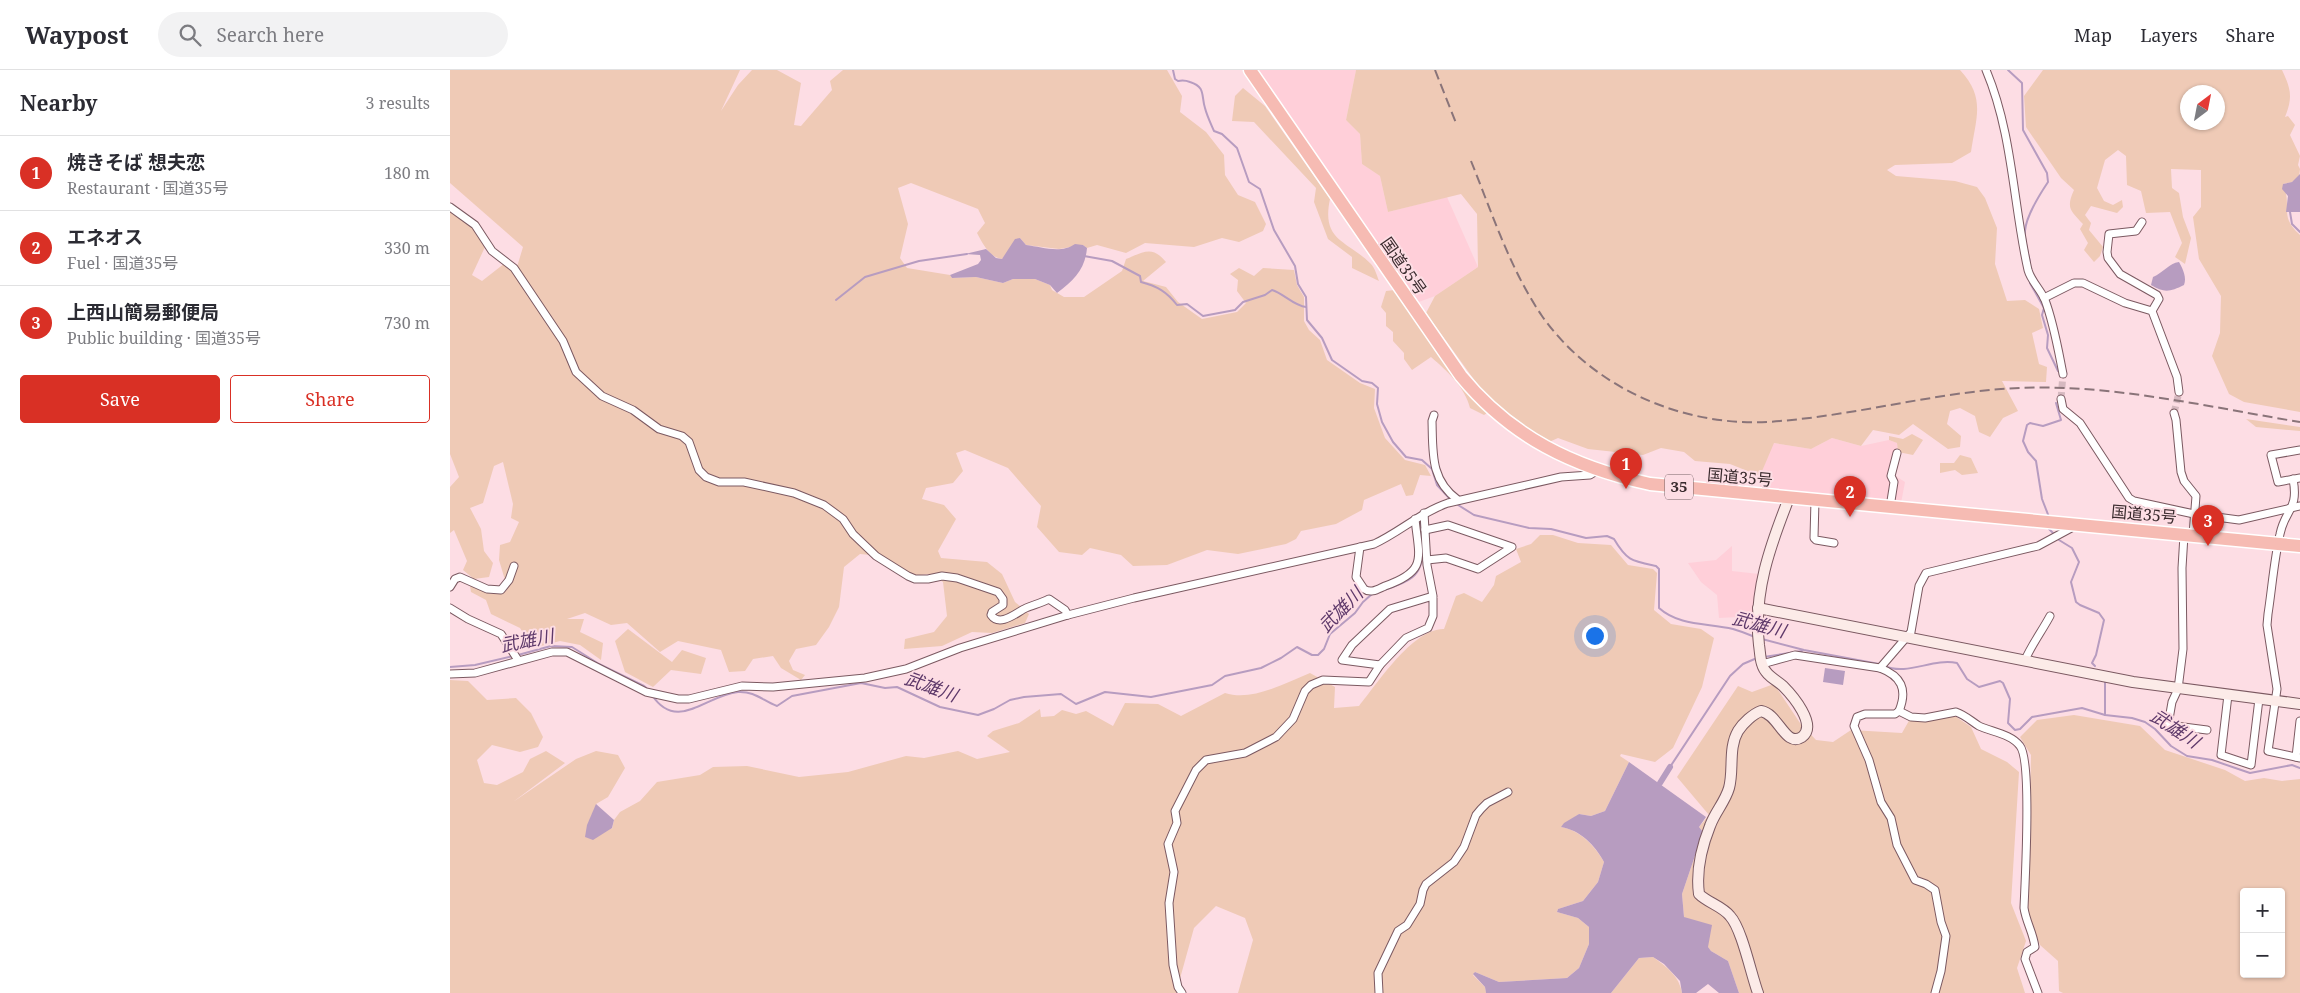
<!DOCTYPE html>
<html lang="en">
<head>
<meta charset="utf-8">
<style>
	:root { --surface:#fff; --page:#f2f2f3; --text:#2b2b33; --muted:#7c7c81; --line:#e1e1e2; --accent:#d93025 }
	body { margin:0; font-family:"Noto Serif","Noto Sans JP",serif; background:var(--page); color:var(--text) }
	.controls { position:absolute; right:15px; bottom:15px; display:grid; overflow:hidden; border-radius:5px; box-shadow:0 1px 4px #0004 }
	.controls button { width:45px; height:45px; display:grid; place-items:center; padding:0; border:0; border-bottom:1px solid var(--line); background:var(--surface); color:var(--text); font:25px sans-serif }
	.compass { position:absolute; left:1730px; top:15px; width:45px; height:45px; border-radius:50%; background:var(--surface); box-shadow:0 1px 4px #0004; rotate:32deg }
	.you { position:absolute; left:1144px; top:565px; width:18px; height:18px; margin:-12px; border:4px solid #fff; border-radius:50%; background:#1a73e8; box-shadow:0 0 0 8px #1a73e833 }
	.badge { display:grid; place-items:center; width:32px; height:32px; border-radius:50%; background:var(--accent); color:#fff; font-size:16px; font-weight:700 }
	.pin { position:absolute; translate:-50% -41px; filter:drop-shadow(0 1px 2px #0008) }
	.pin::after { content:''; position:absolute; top:26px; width:18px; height:15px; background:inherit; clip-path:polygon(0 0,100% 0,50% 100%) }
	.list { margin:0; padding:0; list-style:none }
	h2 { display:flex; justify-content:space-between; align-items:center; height:65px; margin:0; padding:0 20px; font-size:21px }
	h2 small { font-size:16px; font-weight:400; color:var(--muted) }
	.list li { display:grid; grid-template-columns:32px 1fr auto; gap:15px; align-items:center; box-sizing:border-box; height:75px; padding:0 20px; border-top:1px solid var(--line) }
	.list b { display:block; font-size:19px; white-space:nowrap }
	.list p { margin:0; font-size:16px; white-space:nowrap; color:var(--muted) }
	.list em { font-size:16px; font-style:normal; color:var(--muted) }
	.actions { display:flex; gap:10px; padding:15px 20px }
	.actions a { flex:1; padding:11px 0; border:1px solid var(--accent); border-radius:5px; text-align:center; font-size:18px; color:var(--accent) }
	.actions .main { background:var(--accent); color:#fff }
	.icon { flex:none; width:28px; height:28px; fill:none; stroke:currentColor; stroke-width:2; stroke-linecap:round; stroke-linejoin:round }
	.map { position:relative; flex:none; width:1850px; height:923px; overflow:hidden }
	header { display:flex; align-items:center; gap:30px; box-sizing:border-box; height:70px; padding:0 25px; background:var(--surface); border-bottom:1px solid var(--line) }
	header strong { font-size:24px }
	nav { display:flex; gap:28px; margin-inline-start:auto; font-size:18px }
	.search { width:350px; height:45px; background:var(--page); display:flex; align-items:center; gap:12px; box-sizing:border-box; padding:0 18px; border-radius:28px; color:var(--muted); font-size:19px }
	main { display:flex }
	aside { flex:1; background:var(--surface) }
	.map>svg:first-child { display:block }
	.built { fill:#ffcfd9 }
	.green { fill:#efcab6; fill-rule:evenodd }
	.water { fill:#b79cc0 }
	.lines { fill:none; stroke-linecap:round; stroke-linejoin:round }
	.stream { stroke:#b79cc0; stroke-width:2 }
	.canal { stroke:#b79cc0; stroke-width:6 }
	.street-tunnel { stroke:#d6b9c0; stroke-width:7; stroke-dasharray:7 3.5; stroke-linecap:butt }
	.street-casing { stroke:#7b5961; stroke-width:9 }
	.secondary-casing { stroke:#7b5961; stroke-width:12 }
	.highway-casing { stroke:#fff; stroke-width:15 }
	.street { stroke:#fff; stroke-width:7 }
	.secondary { stroke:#fcebe8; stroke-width:10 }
	.highway { stroke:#f6bbb3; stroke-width:12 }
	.rail { stroke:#8a7479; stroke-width:2; stroke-dasharray:10 5; stroke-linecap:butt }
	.labels { text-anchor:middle; stroke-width:4; stroke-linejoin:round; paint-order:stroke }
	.shield { fill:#fddde4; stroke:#746065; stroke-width:1 }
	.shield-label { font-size:15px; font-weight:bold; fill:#3a2b2e }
	.street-label { font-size:16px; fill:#3a2b2e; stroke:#fddde4 }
	.water-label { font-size:18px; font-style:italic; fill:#5e396a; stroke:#fddde4 }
</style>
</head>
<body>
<header>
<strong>Waypost</strong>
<div class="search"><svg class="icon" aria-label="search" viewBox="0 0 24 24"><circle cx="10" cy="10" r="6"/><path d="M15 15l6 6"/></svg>Search here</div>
<nav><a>Map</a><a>Layers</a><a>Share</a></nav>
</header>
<main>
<aside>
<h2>Nearby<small>3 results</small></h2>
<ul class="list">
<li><span class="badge">1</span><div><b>焼きそば 想夫恋</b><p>Restaurant · 国道35号</p></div><em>180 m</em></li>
<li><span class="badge">2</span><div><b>エネオス</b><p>Fuel · 国道35号</p></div><em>330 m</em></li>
<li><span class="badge">3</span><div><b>上西山簡易郵便局</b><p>Public building · 国道35号</p></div><em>730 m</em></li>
</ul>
<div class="actions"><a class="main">Save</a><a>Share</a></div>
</aside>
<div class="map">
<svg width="1850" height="923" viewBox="0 0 1850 923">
	<rect width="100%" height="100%" fill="#fddde4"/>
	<!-- built -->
	<g class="built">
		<polygon points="805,0 906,0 896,50 910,64 912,94 930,106 938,142 997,127 1028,197 985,226 966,233"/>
		<polygon points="1382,368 1411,376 1439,370 1447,373 1448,382 1444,405 1455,412 1451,433 1310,420 1310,406 1323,373 1361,379"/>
		<polygon points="1282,476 1282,501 1309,504 1303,551 1288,547 1269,548 1267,525 1251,512 1238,493 1266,490"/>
	</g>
	<!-- green -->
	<g class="green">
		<path d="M0 0H290L271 41 288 15 302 0H327L351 13 344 55 351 56 382 20 380 11 393 0H717L732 26 730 42 756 62 774 85 775 105 788 125 805 132 816 154 813 161 789 172 772 168 744 177 695 173 676 183 647 175 637 178 633 175 609 179 576 175 570 168 552 189C539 187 533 174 527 163L535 153 528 139 461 113 448 118 458 154 450 188 457 198 500 205 502 208 526 207 553 213 563 209H585L600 215 602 220 614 227H634L672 201 676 189C694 182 702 175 716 192L693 211 716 217 728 232 752 249 787 242 796 233 787 221 788 210 780 204 789 198 804 206 813 198 844 200 847 215 854 227V251L859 260 870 270 877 290 910 313 925 319 924 338 935 368 955 390 975 395 981 406 970 405 963 425 956 426 951 414 914 430 912 440 886 454 851 461 846 469 836 474 788 484 757 480 717 495 683 496 671 485 640 478 632 485 609 482 587 457 591 436 558 398 515 380 506 383 513 401 503 413 476 418 472 429 494 435 506 449 488 481 491 488 537 492 552 504 565 532 579 544 575 553 542 563 522 562 492 576 454 579 455 569 484 562 497 546 493 512 479 504 461 506 432 486 410 484 394 497 389 537 379 557 366 575 346 579 339 591 343 600 355 605 351 610 331 598 323 586 303 589 295 601 279 602 271 580 228 571 210 582 177 553 161 555 135 543 117 549H134L130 562 153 573 151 590 130 575 110 571 83 578 70 558 41 544 36 530 21 522 20 516 41 524 56 521 61 513 55 510 49 490 50 475 60 472 69 452 61 448 63 434 53 392 44 396 33 433 20 438 31 459 34 481 43 493 39 507 24 509 13 500 17 491 4 460 0 463V417L9 407 0 384V142L23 156 35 177 22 205 32 211 55 193 67 197 73 177 0 113Z"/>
		<path d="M906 0H1510C1536 28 1526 47 1521 82L1502 93 1445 95 1437 100 1446 106 1505 111 1527 117 1535 128 1547 158 1545 194 1557 231 1575 230 1589 239 1593 258 1582 263 1589 294 1597 297 1596 312 1552 311 1568 341 1553 348 1540 367 1529 362 1525 346 1510 338 1500 341 1497 354 1511 366 1510 377 1498 379 1463 354 1449 365 1423 360 1411 376 1382 368 1361 379 1324 373 1310 406 1280 394 1245 391 1234 382 1211 378 1193 385 1138 379 1108 368 1099 372 1064 350 1030 318 976 243 985 226 1028 197 1027 144 1011 124 938 142 930 106 912 94 910 64 896 50Z"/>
		<path d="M1593 0H1832C1841 19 1843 27 1835 47L1838 46 1845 55 1840 65 1850 86 1848 95 1850 99 1849 107 1842 112 1833 114C1843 138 1828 145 1850 165V342L1794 332 1779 324 1762 286 1770 263 1771 226 1749 189 1743 147 1751 137V100L1721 99 1722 118 1729 123 1733 147 1741 168 1735 194 1725 187 1732 173 1720 142 1696 143 1691 121 1677 115 1676 86 1668 80 1655 90 1647 118 1654 131 1663 135 1672 130 1673 137 1667 143 1641 136 1635 145 1641 153 1639 160 1653 177 1650 186 1644 192 1634 180 1638 173 1630 159 1633 154C1620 140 1616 138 1624 120L1611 108 1576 57 1574 26ZM1738 22H1768V52H1738Z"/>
		<path d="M793 18 815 36 880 129C871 171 897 170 921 194 925 198 927 206 929 211L902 198V187L878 169 864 132 866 118 804 52 782 51 785 26Z"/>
		<path d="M945 220 1015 320 1037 343 1034 345 1020 338C1015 317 997 301 981 287L962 300 954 289V283L943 271V262L936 256V243L931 237 936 221Z"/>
		<polygon points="1796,349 1850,357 1850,361 1806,357"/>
		<polygon points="1462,364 1473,370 1463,385 1448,382 1447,373 1439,370 1439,366 1453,369"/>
		<polygon points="1510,385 1521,388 1528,403 1512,405 1505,400 1490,403 1490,393 1504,393"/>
		<path d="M1090 465H1103L1128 473 1161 475 1178 495 1203 499 1207 503 1204 540 1221 554 1251 559 1264 568 1252 617 1223 678 1205 692 1171 684 1170 686 1179 692 1155 741 1141 746 1129 744 1111 757C1130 760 1145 776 1154 792L1148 812 1133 831 1108 839 1107 842 1128 848 1139 857V874L1129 898 1117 908 1049 912 1025 902 1023 905 1035 917 1036 923H788L803 870 795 848 766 836 744 858 726 923H0V610L18 611 37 630 66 628 81 643 93 667 88 677 70 682 42 675 27 690 34 713 47 715 73 702 80 689 96 681 115 693 63 732 126 689 146 681 168 685 175 698 158 727 146 734 162 759 164 750 170 742 190 731 207 712 250 705 263 697 297 696 349 707 398 702 456 686 474 688 508 681 527 689 560 682 537 666 543 661 569 653 590 639 591 647 604 646 612 640 626 644 636 641 663 656 675 633 708 634 731 646 775 623C802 632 835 613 860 603L885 617 884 638 909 636C927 614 963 558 994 559L1006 526 1014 523 1032 532 1044 515 1046 506 1071 492 1066 479 1081 474Z"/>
		<polygon points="178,559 222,592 232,580 256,588 251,604 221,600 203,617 175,602 165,571"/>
		<polygon points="1324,614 1350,653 1366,670 1383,672 1401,660 1452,663 1460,649 1496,640 1521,657 1531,679 1557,692 1569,702 1561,833 1576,871 1567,898 1575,923 1289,923 1278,891 1261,881 1234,847 1232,824 1253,762 1249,757 1259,745 1227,707 1288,616 1302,622"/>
		<path d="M1624 645 1690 656 1715 680 1775 700 1795 711 1814 708 1832 711 1850 709V923H1613L1609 921 1608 891 1590 875 1578 846 1581 685 1570 667 1587 650ZM1794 822H1831V904H1794Z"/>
		<path d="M1203 887C1217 897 1229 906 1232 923H1161L1189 888Z"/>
	</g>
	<!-- water -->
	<g class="water">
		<polygon points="1850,104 1850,142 1836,142 1838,126 1832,119 1833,114 1842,112"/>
		<path d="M570 168 576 175C592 177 611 184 625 174L633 175 637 178C635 200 624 210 607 223L600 215 585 209H563L553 213 526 207 502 208 500 205 528 194 531 190 530 185 515 184 536 179 546 188 552 189 565 169Z"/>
		<path d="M1729 192C1733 199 1737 208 1734 215 1720 222 1714 223 1701 215L1703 207C1713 203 1719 193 1729 192Z"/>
		<polygon points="1375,598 1395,601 1393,615 1373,612"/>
		<path d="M1179 692 1256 747 1249 757 1253 762 1232 824 1234 847 1262 855 1258 877 1261 881 1278 891 1289 923H1269L1258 914 1246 923H1232L1230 911 1214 894 1203 887 1189 888 1161 923H1036L1035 917 1023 904 1025 902 1049 912 1117 908 1129 898 1139 874V857L1128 848 1107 842 1108 839 1133 831 1148 812 1154 792C1145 775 1130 760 1111 757L1114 753 1129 744 1141 746 1155 741Z"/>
		<polygon points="146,734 164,750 162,758 143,770 135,767 137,755"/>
	</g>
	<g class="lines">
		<!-- stream -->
		<g class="stream">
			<path d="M723 0 725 9 728 11C733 10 735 10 740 12 756 17 751 26 755 38 757 46 761 54 764 61L772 64 787 78 799 112 810 119 824 160 845 196 848 214 856 227 857 250 872 268 882 290 912 311 922 313 928 318 927 334 932 352 943 372 956 387 972 390 982 399 987 415 1001 430"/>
			<path d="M1558 0 1572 13 1573 60 1597 103 1598 112C1590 124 1576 146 1575 161 1574 170 1578 183 1580 192"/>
			<polyline points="1840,142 1842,154 1850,162"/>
			<path d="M634 186 662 191 690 206 691 212C707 216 717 222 727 235L737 234 753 246 785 240 793 232 815 225 822 220C833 223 844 236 856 237"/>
			<polyline points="1580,213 1594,238 1592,245 1598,265 1597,278 1608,301"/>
			<polyline points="386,230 415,207 469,191 517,184"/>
			<path d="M1005 433 1024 445 1079 458 1101 459 1136 468 1157 466 1164 469C1177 491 1182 491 1206 496L1209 499V538C1229 556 1257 553 1283 559 1290 561 1298 564 1305 567"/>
			<polyline points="1599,447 1592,429 1586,391 1578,382 1573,371 1577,355 1580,353 1593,356 1611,350 1606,333"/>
			<polyline points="1599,459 1604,464"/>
			<polyline points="971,470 970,453 973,448"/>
			<polyline points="1609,470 1622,478 1629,492 1621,512 1626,532 1630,535 1649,543 1654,550 1646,585 1642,593 1645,596"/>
			<path d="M934 520C956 513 974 507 972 480"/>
			<polyline points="1312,569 1354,580 1429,594"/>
			<polyline points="68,585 101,576 122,577 149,594 194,616 200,621"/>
			<polyline points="1314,587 1352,581"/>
			<path d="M1434 596C1458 606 1482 588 1507 593L1517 609 1529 617 1550 611 1553 613 1560 629 1558 653 1565 660 1570 659 1582 647 1632 638 1655 645 1682 648 1695 652 1705 659 1721 676 1737 686 1762 690 1800 703 1842 695 1850 698"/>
			<polyline points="0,597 25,595 63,586"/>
			<polyline points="1655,611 1655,645"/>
			<path d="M202 625C227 663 256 625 288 622 305 621 313 631 327 636L342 626 411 613 435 618 447 617 490 637 528 645 544 639 560 630 574 627 611 624 626 634 655 622 701 627 762 615 775 606 811 598 831 588 847 577 862 585H868L874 579 880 564 905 543 913 532 922 524"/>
			<polyline points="1220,697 1280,606 1293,594 1307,588"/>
		</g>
		<!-- canal -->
		<polyline class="canal" points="1210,713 1220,697"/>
		<!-- street-tunnel -->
		<g class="street-tunnel">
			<polyline points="1611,329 1613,304"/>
			<polyline points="1724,343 1729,322"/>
		</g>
		<!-- street casing -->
		<g class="street-casing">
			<g id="street">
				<path d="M1536 0C1563 64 1563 134 1578 200 1581 211 1591 220 1595 230 1604 254 1608 279 1613 304"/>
				<path d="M0 137 25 155 42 181 64 198 113 271 126 302 152 326 183 340 209 359 232 366 239 372 249 400 256 407 269 412H294L344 423 374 435 393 449 403 464 426 486 458 506 465 509H478L492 506 507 508 548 522 553 529V535L542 542 541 545C550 558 567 542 576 538 583 535 591 533 599 529L615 540 618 545"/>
				<polyline points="1692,152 1686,161 1659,164 1657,182 1658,188 1670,204 1707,225 1709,229 1702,241"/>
				<polyline points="1594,228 1624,213 1633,213 1675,233 1702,241 1727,307 1729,322"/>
				<polyline points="1611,329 1613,339 1630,353 1679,428 1684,431 1744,444 1789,450 1850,436"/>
				<polyline points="1724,343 1726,350 1731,402 1734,411 1746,426 1743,465"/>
				<path d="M984 345 982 351C983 382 980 410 1008 430"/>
				<polyline points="1850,380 1821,385 1828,412 1850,408"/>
				<path d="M1843 409C1849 440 1835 439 1830 464 1824 490 1822 518 1818 544L1817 555 1827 619 1818 681 1850 688"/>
				<polyline points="1365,430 1364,468 1366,470 1384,473"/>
				<polyline points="1440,437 1444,412 1441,406 1447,383"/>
				<polyline points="974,443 977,495 983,526 940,539 902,575 892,590 930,595 956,568 978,558 983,546 983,526"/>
				<polyline points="975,460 998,455 1062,477 1028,499 996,488 977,490"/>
				<polyline points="1734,465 1732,498 1733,579 1728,619 1722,632 1718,655 1757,660"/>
				<path d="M910 477 906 507 914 519C921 524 928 519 935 516 978 501 969 488 965 449"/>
				<polyline points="0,517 5,509 10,507 37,519 51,520 59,510 64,496"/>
				<polyline points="0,538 18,549 51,564 68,590"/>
				<path d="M1575 590C1582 574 1592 561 1600 546"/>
				<path d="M1312 594 1345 585 1430 598C1451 606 1458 619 1449 641"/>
				<polyline points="1430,598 1461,562 1469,516 1476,503 1588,476 1625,456"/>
				<path d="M0 604 25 603 102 582H117L196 622 228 629H239L292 616 323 617 415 608 456 599 510 578 618 545 684 528 924 474C950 462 971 442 998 433L1111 407 1140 405 1148 400"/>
				<polyline points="1778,625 1771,685 1801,695 1809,629"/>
				<polyline points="1846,687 1850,651"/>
				<polyline points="732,923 728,917 723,895 719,833 724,802 718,774 727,753 725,741 746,700 756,690 795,683 826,667 843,649 855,621 861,615 873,610 919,612 930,595"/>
				<polyline points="929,923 928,903 948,861 957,855 970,834 973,820 976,814 1004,792 1014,777 1026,745 1031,739 1037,733 1058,722"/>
				<path d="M1485 923 1491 901 1496 866 1491 852 1485 820 1476 814 1465 810 1447 775 1441 748 1431 732 1419 690 1404 656 1407 647 1415 644H1445L1449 641 1461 647 1475 648 1506 642C1515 645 1521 651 1529 656 1542 662 1561 664 1570 676 1582 691 1575 812 1574 838 1576 852 1583 862 1585 877L1577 882 1575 889 1588 923"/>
			</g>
		</g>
		<!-- secondary casing -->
		<g class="secondary-casing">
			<g id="secondary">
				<polyline points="1308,538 1683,612 1850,634"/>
				<path d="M1308 923C1301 904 1292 859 1280 846 1272 836 1258 833 1249 824 1246 802 1252 776 1260 756 1265 742 1275 732 1279 718 1284 700 1278 678 1288 661 1293 653 1303 644 1311 641 1329 644 1335 678 1352 667 1368 655 1342 625 1333 616 1325 609 1315 605 1312 594 1310 588 1310 581 1309 575 1303 523 1320 476 1339 428"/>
			</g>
		</g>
		<!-- highway casing -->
		<g class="highway-casing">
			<path id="highway" d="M800 0 1011 306C1061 367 1123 397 1200 414L1850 476"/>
		</g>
		<!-- street -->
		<use href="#street" class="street"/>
		<!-- secondary -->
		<use href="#secondary" class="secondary"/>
		<!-- highway -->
		<use href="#highway" class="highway"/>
		<!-- rail -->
		<g class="rail">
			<polyline points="985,0 1006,53"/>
			<path d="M1021 91C1042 143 1060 199 1092 246 1145 321 1240 360 1330 351 1404 345 1477 325 1551 319 1651 311 1752 336 1850 352"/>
		</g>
	</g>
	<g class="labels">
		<!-- shield labels -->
		<rect class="shield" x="1215" y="404.5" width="28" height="25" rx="4"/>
		<g class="shield-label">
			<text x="1229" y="422">35</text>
		</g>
		<!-- street labels -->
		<g class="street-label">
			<text transform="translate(954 196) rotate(55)" y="6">国道35号</text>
			<text transform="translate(1290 407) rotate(5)" y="6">国道35号</text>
			<text transform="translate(1694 444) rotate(5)" y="6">国道35号</text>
		</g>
		<!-- water labels -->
		<g class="water-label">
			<text transform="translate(891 540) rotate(-46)" y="6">武雄川</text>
			<text transform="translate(1309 555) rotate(15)" y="6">武雄川</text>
			<text transform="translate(77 571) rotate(-11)" y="6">武雄川</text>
			<text transform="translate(481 617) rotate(20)" y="6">武雄川</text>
			<text transform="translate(1725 659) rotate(33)" y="6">武雄川</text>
		</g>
	</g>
</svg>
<div class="controls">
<button>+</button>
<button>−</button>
</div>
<svg class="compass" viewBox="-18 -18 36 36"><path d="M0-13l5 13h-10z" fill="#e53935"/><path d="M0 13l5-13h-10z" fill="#7c7c81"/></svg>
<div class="you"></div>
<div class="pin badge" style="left:1176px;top:419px">1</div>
<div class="pin badge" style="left:1400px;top:447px">2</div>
<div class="pin badge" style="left:1758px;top:476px">3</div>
</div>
</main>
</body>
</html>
